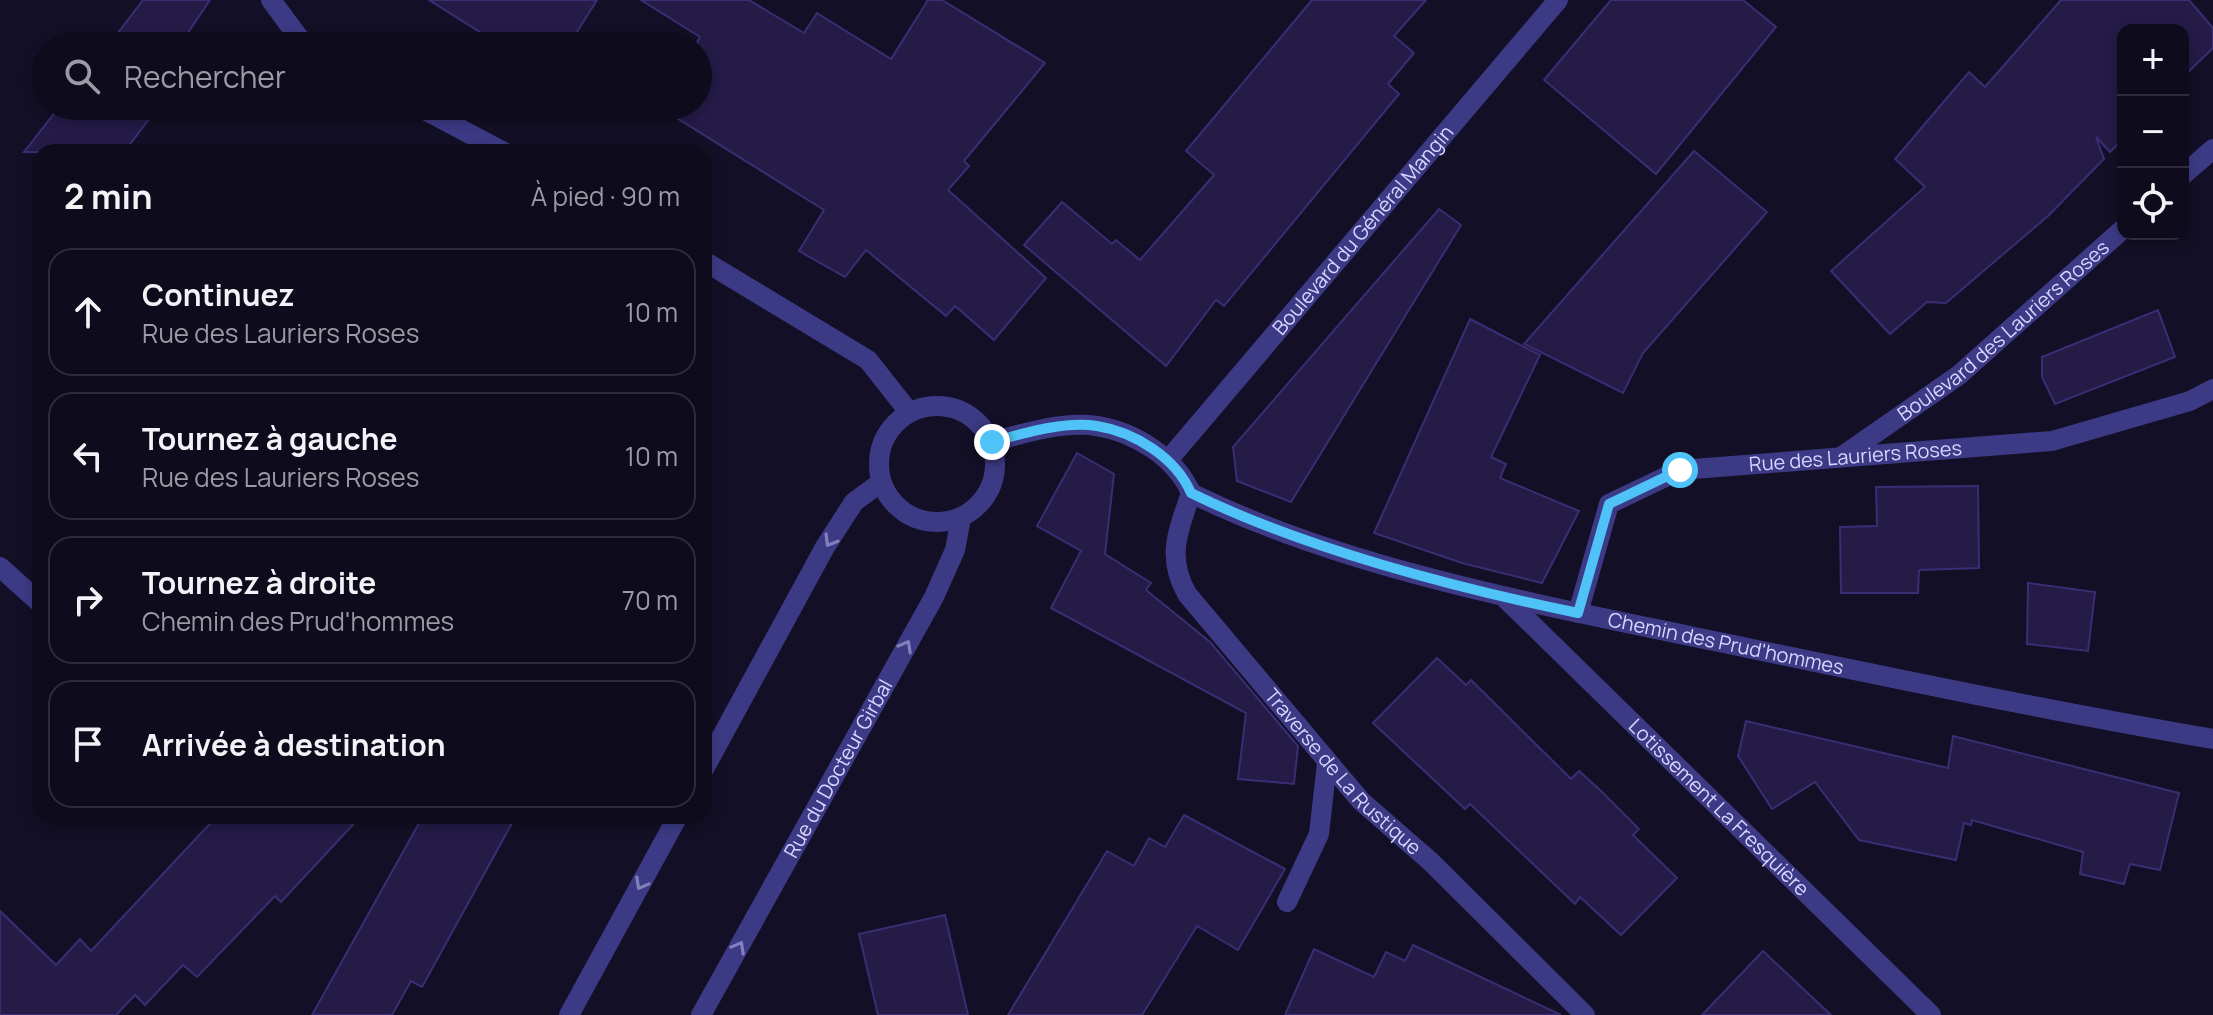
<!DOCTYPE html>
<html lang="fr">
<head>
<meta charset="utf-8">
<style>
	:root { --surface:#0e0b1c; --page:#1c1929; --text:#f1f3f6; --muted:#9b9ba3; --line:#2e2b3b }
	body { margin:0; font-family:Manrope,sans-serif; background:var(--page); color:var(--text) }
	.controls { position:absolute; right:24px; top:24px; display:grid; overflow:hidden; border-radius:16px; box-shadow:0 4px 12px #0003 }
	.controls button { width:72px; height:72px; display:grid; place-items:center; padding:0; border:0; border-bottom:2px solid var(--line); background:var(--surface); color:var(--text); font:40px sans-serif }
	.stop { position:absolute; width:24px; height:24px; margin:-18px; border:6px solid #4fc3f7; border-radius:50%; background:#fff }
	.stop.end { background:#4fc3f7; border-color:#fff; box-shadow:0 2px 8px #0008 }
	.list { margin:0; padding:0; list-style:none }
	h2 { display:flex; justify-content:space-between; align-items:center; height:104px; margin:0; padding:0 32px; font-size:34px }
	h2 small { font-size:26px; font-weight:400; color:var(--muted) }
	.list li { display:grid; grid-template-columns:52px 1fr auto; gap:24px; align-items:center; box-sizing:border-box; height:128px; margin:0 16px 16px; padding:0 16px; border:2px solid var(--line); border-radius:24px }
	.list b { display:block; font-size:30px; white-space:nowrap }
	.list p { margin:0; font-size:26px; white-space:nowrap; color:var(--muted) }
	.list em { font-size:26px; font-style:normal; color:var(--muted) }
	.icon { flex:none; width:44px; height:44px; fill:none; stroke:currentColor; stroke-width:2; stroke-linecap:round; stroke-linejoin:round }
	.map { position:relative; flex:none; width:2213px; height:1015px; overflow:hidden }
	.search { position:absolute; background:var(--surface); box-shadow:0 4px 12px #0003; left:32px; top:32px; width:680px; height:88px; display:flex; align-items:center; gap:20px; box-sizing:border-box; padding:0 28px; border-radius:44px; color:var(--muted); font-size:30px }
	.panel { position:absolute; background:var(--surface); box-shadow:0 4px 12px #0003; left:32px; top:144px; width:680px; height:680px; border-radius:24px }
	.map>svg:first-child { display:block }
	.building { fill:#241b47; stroke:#3b2d73; stroke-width:2 }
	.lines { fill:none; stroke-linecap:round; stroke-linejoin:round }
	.service { stroke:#3d3a85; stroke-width:20 }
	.minor { stroke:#3d3a85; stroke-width:20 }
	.oneway { stroke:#837fbc }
	.route { stroke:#4fc3f7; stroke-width:10 }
	.labels { text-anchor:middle; stroke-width:7; stroke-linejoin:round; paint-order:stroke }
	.street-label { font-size:20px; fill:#d9d4ff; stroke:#130f26 }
</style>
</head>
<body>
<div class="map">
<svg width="2213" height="1015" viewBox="0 0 2213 1015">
	<rect width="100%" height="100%" fill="#130f26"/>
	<!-- building -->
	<g class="building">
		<polygon points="143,0 210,0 179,46 108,46"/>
		<polygon points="429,0 597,0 568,46 502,46"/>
		<polygon points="641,0 749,0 804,33 817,13 891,59 928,0 942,0 1045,63 964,161 969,166 948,190 1046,278 994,340 955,306 946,316 866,250 845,277 799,251 824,210 659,107 698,106 698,46 695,46 700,37"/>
		<polygon points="1312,0 1426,0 1394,36 1414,53 1388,84 1399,94 1224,306 1216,300 1166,366 1024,245 1062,202 1112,244 1116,240 1140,260 1214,175 1186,151"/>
		<polygon points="1611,0 1743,0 1776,27 1656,174 1544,80"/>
		<polygon points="2061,0 2189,0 2213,28 2213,48 2183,77 2183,30 2123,30 2123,139 2110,152 2096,137 2104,159 2048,216 1946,303 1927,302 1890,334 1831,271 1925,187 1895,159 1969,72 1985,87"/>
		<polygon points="60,106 159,106 124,152 24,152"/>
		<polygon points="1694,151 1767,212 1643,353 1623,393 1524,344"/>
		<polygon points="1439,209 1461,225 1291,502 1237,481 1233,447"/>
		<polygon points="2158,310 2175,357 2055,404 2042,377 2042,357"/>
		<polygon points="1470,319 1540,355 1491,457 1506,464 1500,478 1579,511 1542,583 1462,563 1374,533"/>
		<polygon points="1077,453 1114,474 1105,554 1151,583 1146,590 1210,642 1298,746 1294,784 1238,779 1246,713 1051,608 1081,551 1037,526"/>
		<polygon points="1978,486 1979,568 1919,570 1918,593 1841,593 1840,527 1877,526 1876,487"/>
		<polygon points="2028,583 2095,592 2088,651 2027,644"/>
		<polygon points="1437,658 1466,685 1471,680 1571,779 1579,771 1600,790 1639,829 1633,835 1677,878 1621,935 1580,897 1575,904 1470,804 1465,809 1373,723"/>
		<polygon points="1746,721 1948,768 1953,736 2179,793 2160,870 2130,864 2124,884 2080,874 2083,852 1972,820 1971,825 1964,823 1956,860 1859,840 1815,782 1772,809 1738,756"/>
		<polygon points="1184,815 1285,869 1238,950 1197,926 1142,1015 1008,1015 1107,851 1134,866 1149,838 1165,847"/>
		<polygon points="217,816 361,816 281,902 275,896 197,977 183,965 145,1005 135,995 116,1015 0,1015 0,911 56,965 80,939 91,951"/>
		<polygon points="423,816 516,816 422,987 411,981 392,1015 312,1015"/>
		<polygon points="945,915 968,1015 878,1015 859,934"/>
		<polygon points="1413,945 1561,1015 1285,1015 1314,949 1374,977 1386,952 1405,961"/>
		<polygon points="1763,951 1831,1015 1702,1015"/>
	</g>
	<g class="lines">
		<!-- service -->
		<g class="service">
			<path id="s1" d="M1191 493C1178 532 1166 556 1187 594L1361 801 1430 861 1585 1015"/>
			<polyline points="1287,902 1319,834 1327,763"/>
		</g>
		<!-- minor -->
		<g class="minor">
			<polyline points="271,0 305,46"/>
			<polyline points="417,106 504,152"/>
			<polyline points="2183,175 2213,149"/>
			<polyline points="704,261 868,360 909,412"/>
			<circle cx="937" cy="464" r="58"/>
			<path id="s2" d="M992 442C1024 433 1064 421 1097 426 1135 432 1176 458 1191 493 1341 567 1527 602 1690 636 1864 672 2038 709 2213 739"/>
			<path id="s3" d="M1841 457 1959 375 2123 229"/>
			<path id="s4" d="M1169 459 1558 0"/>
			<polyline points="0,567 40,603"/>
			<path id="s5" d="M1506 599 1931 1015"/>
			<path id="s6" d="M1578 613 1609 504 1680 470 2052 441 2190 401 2213 389"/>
			<polyline points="704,769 825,547 854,502 880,483"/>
			<polyline points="569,1015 678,816"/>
			<path id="s7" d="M701 1015 934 597 955 550 961 518"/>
		</g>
	</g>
	<!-- one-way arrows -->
	<defs><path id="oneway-chevron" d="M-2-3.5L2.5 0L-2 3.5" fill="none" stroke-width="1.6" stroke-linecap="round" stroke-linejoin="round" transform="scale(2)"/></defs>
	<g class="oneway">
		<use href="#oneway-chevron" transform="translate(830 541) rotate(121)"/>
		<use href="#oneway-chevron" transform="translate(906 646) rotate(-61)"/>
		<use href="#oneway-chevron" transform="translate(641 884) rotate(119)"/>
		<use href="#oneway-chevron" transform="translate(739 947) rotate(-61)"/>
	</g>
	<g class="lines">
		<!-- route -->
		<path class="route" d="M992 442C1024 433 1064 421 1097 426 1135 432 1176 458 1191 493 1303 548 1455 588 1578 613L1609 504 1680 470"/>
	</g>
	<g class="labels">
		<!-- street labels -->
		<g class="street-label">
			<text dy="7" stroke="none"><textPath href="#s4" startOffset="300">Boulevard du Général Mangin</textPath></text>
			<text dy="7" stroke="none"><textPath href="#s3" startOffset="206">Boulevard des Lauriers Roses</textPath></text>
			<text dy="7" stroke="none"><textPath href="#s6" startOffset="368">Rue des Lauriers Roses</textPath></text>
			<text dy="7" stroke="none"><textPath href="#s2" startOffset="784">Chemin des Prud'hommes</textPath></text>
			<text dy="7" stroke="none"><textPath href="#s7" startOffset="282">Rue du Docteur Girbal</textPath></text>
			<text dy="7" stroke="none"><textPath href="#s1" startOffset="342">Traverse de La Rustique</textPath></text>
			<text dy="7" stroke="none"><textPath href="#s5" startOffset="298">Lotissement La Fresquière</textPath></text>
		</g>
	</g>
</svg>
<div class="controls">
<button>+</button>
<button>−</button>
<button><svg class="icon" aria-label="locate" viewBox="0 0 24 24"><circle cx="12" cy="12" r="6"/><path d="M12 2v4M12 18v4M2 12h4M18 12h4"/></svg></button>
</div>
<div class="stop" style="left:1680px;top:470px"></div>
<div class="stop end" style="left:992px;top:442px"></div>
<div class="search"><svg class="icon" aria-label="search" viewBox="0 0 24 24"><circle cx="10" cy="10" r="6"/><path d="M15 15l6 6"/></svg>Rechercher</div>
<section class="panel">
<h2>2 min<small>À pied · 90 m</small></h2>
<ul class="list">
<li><svg class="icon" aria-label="ahead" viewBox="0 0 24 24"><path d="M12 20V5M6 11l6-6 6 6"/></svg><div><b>Continuez</b><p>Rue des Lauriers Roses</p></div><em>10 m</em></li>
<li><svg class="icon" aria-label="left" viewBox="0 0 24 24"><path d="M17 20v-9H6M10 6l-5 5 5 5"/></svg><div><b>Tournez à gauche</b><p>Rue des Lauriers Roses</p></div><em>10 m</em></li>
<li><svg class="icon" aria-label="right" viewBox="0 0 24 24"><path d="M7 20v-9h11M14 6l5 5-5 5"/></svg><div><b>Tournez à droite</b><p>Chemin des Prud'hommes</p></div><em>70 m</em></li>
<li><svg class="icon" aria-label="arrive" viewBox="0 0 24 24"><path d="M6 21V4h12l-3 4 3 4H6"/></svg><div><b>Arrivée à destination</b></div></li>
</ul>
</section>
</div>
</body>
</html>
